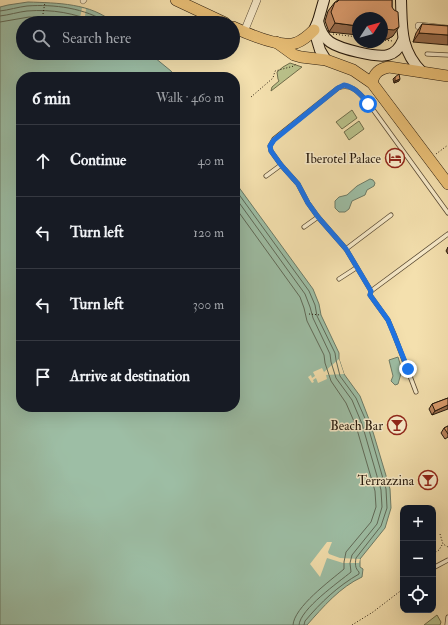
<!DOCTYPE html>
<html lang="en">
<head>
<meta charset="utf-8">
<style>
	:root { --surface:#171b24; --page:#242831; --text:#f1f3f6; --muted:#9ea1a6; --line:#363941 }
	body { margin:0; font-family:"IM FELL Double Pica",serif; background:var(--page); color:var(--text) }
	.controls { position:absolute; right:12px; bottom:12px; display:grid; overflow:hidden; border-radius:8px; box-shadow:0 4px 16px #0002 }
	.controls button { width:36px; height:36px; display:grid; place-items:center; padding:0; border:0; border-bottom:1px solid var(--line); background:var(--surface); color:var(--text); font:20px sans-serif }
	.compass { position:absolute; left:352px; top:12px; width:36px; height:36px; border-radius:50%; background:var(--surface); box-shadow:0 4px 16px #0002; rotate:54deg }
	.stop { position:absolute; width:12px; height:12px; margin:-9px; border:3px solid #1a73e8; border-radius:50%; background:#fff }
	.stop.end { background:#1a73e8; border-color:#fff; box-shadow:0 1px 4px #0008 }
	.list { margin:0; padding:0; list-style:none }
	h2 { display:flex; justify-content:space-between; align-items:center; height:52px; margin:0; padding:0 16px; font-size:17px }
	h2 small { font-size:13px; font-weight:400; color:var(--muted) }
	.list li { display:grid; grid-template-columns:26px 1fr auto; gap:12px; align-items:center; box-sizing:border-box; height:72px; padding:0 16px; border-top:1px solid var(--line) }
	.list b { display:block; font-size:15px; white-space:nowrap }
	.list em { font-size:13px; font-style:normal; color:var(--muted) }
	.icon { flex:none; width:22px; height:22px; fill:none; stroke:currentColor; stroke-width:2; stroke-linecap:round; stroke-linejoin:round }
	.map { position:relative; flex:none; width:448px; height:625px; overflow:hidden }
	.search { position:absolute; background:var(--surface); box-shadow:0 4px 16px #0002; left:16px; top:16px; width:224px; height:44px; display:flex; align-items:center; gap:10px; box-sizing:border-box; padding:0 14px; border-radius:22px; color:var(--muted); font-size:15px }
	.panel { position:absolute; background:var(--surface); box-shadow:0 4px 16px #0002; left:16px; top:72px; width:224px; height:340px; border-radius:16px }
	.map>svg:first-child { display:block }
	.green { fill:#bac28b; stroke:#6f6c4a }
	.water { fill:#9dbea5; stroke:#6d7b67 }
	.pier { fill:#f4e0ae }
	.lines { fill:none; stroke-linecap:round; stroke-linejoin:round }
	.shore { stroke:#606a58; stroke-width:1 }
	.service-casing { stroke:#584933; stroke-width:5 }
	.pedestrian-casing { stroke:#584933; stroke-width:6 }
	.minor-casing { stroke:#584933; stroke-width:8 }
	.secondary-casing { stroke:#24170a; stroke-width:12 }
	.primary-casing { stroke:#24170a; stroke-width:12 }
	.path { stroke:#24170a; stroke-width:1; stroke-dasharray:1 2; stroke-linecap:butt }
	.service { stroke:#f8ebca; stroke-width:3.5 }
	.pedestrian { stroke:#f8ebca; stroke-width:5 }
	.minor { stroke:#f8ebca; stroke-width:7 }
	.secondary { stroke:#f8ebca; stroke-width:10 }
	.primary { stroke:#eac077; stroke-width:11 }
	.wall { fill:#ba845d; stroke:#24170a }
	.shaded-wall { fill:#976c4c; stroke:#24170a }
	.building { fill:#d89a6c; stroke:#24170a }
	.route { stroke:#1a73e8; stroke-width:5 }
	.labels { text-anchor:middle; stroke-width:3; stroke-linejoin:round; paint-order:stroke }
	.poi-label { font-size:13px; fill:#24170a; stroke:#f8ebca; text-anchor:end }
</style>
</head>
<body>
<div class="map">
<svg width="448" height="625" viewBox="0 0 448 625">
	<rect width="100%" height="100%" fill="#f4e0ae"/>
	<filter id="stains"><feTurbulence type="fractalNoise" baseFrequency=".005" numOctaves="4"/><feColorMatrix values="0 0 0 0 .2 0 0 0 0 .09 0 0 0 0 .02 0 0 0 .5 -.17"/></filter>
	<radialGradient id="worn" r=".72"><stop offset=".6" stop-color="#630" stop-opacity="0"/><stop offset="1" stop-color="#630" stop-opacity=".3"/></radialGradient>
	<!-- green -->
	<g class="green">
		<polygon points="290,63 302,67 271,91 272,87 279,81 278,79 277,72 283,67"/>
		<polygon points="352,110 357,118 342,129 336,122"/>
		<polygon points="359,121 364,129 349,140 344,132"/>
		<polygon points="437,615 441,622 440,625 424,625"/>
	</g>
	<!-- water -->
	<g class="water">
		<path d="M28 2C57 3 91 3 114 23H23V53H149L171 71 176 77H21V407H235V182L313 289 319 304 321 315 339 353V359L344 374 360 396 370 422 390 489 391 508 385 528 360 559V567L363 569 362 577C340 587 323 607 307 625H0V7L8 5Z"/>
		<polygon points="370,179 373,180 375,183 374,186 367,190 365,195 352,201 349,209 345,212 339,212 335,208 335,201 339,197 347,195 357,186"/>
		<polygon points="398,357 402,370 398,384 395,385 391,381 393,376 389,360"/>
	</g>
	<!-- pier -->
	<g class="pier">
		<polygon points="82,8 86,9 84,23 76,23 79,23"/>
		<polygon points="339,359 344,374 326,375 327,379 318,383 316,378 313,380 314,382 312,383 308,377 311,375 312,378 315,376 313,372 322,368 324,372"/>
		<polygon points="327,542 332,542 328,552 329,554 340,558 360,559 359,563 343,563 327,558 320,577 310,564"/>
	</g>
	<g class="lines">
		<!-- shore -->
		<g class="shore">
			<path d="M0 11C9 10 18 7 27 6 54 4 85 8 108 23"/>
			<path d="M0 16C9 15 18 12 27 11 52 9 75 13 97 23"/>
			<polyline points="0,22 29,17 61,18 82,23"/>
			<path d="M235 189 309 291 315 305 317 316 335 353 336 360 340 376 356 398 367 423 386 489 387 508 381 526 356 558C355 564 355 568 359 572V574C338 586 321 602 305 621L304 625"/>
			<path d="M235 197 305 294 310 307 313 318 330 354 331 362 336 378 352 400 362 424 381 490 382 507 377 524 352 555 350 563 351 572C339 582 300 609 299 625"/>
			<path d="M235 207 300 297 304 308 307 321 324 355 325 363 331 381 346 403 356 426 375 491 376 507 371 522 346 552 344 562V569C330 581 294 607 293 625"/>
		</g>
		<!-- service casing -->
		<g class="service-casing">
			<g id="service">
				<polyline points="427,54 448,55"/>
				<polyline points="266,176 281,165"/>
				<polyline points="304,227 318,217"/>
				<polyline points="346,249 391,215"/>
				<polyline points="339,279 356,268"/>
				<polyline points="371,291 448,234"/>
				<path d="M416 392 394 334 388 320 370 295 371 291 346 249 318 217 308 203 298 184 281 165 271 151 270 146 274 139 338 88C352 82 360 94 369 104L448 213"/>
				<polyline points="433,568 448,560"/>
				<polyline points="447,625 448,617"/>
			</g>
		</g>
		<!-- pedestrian casing -->
		<g class="pedestrian-casing">
			<polyline id="pedestrian" points="83,1 84,0"/>
		</g>
		<!-- minor casing -->
		<g class="minor-casing">
			<g id="minor">
				<polyline points="419,26 448,29"/>
				<polyline points="244,32 257,0"/>
			</g>
		</g>
		<!-- secondary casing -->
		<g class="secondary-casing">
			<g id="secondary">
				<polyline points="324,0 318,21 314,30 320,50 326,60"/>
				<path d="M401 0C402 28 400 50 422 72"/>
				<path d="M318 21C320 30 323 37 330 42 340 49 377 58 388 55 396 53 400 47 403 40"/>
			</g>
		</g>
		<!-- primary casing -->
		<g class="primary-casing">
			<g id="primary">
				<polyline points="176,0 225,23"/>
				<path d="M233 27C248 34 280 48 296 43 304 40 309 35 314 30"/>
				<polyline points="276,42 294,55 301,57 326,60 353,70 372,83 448,184"/>
				<path d="M372 83C374 73 379 69 389 67L448 76"/>
			</g>
		</g>
		<!-- path -->
		<g class="path">
			<polyline points="43,14 45,2"/>
			<polyline points="333,34 358,37"/>
			<polyline points="382,40 393,41"/>
			<polyline points="251,97 273,78 275,71 294,66 296,64"/>
			<polyline points="436,154 448,145"/>
			<polyline points="309,314 321,315"/>
			<polyline points="440,534 443,544 448,547"/>
			<polyline points="433,554 439,550 442,545"/>
			<polyline points="352,625 373,612 403,589"/>
		</g>
		<!-- service -->
		<use href="#service" class="service"/>
		<!-- pedestrian -->
		<use href="#pedestrian" class="pedestrian"/>
		<!-- minor -->
		<use href="#minor" class="minor"/>
		<!-- secondary -->
		<use href="#secondary" class="secondary"/>
		<!-- primary -->
		<use href="#primary" class="primary"/>
	</g>
	<!-- wall -->
	<g class="wall">
		<polygon points="337,0 392,0 392,7 393,36 388,39 382,39 382,18 329,32 325,21 328,11 335,2 337,2"/>
		<polygon points="422,24 448,26 413,42 416,33"/>
		<polygon points="395,77 399,81 394,83 393,79"/>
		<polygon points="448,247 448,254 446,251"/>
		<polygon points="448,398 432,415 429,409 432,404"/>
		<polygon points="448,426 448,437 445,439 441,433 444,428"/>
	</g>
	<!-- shaded-wall -->
	<g class="shaded-wall">
		<polygon points="335,23 358,26 358,35 329,32"/>
		<polygon points="399,27 393,36 388,39 382,39 382,29"/>
		<polygon points="419,33 448,35 448,45 413,42"/>
		<polygon points="400,79 399,81 394,83 395,81"/>
		<polygon points="448,405 448,409 432,415 435,411"/>
	</g>
	<!-- building -->
	<g class="building">
		<polygon points="339,0 392,0 392,7 394,10 398,12 399,27 394,30 382,29 382,18 358,18 358,26 335,23 331,12 335,2 337,2"/>
		<polygon points="422,24 448,26 448,35 419,33"/>
		<polygon points="399,74 400,79 395,81 395,77"/>
		<polygon points="448,398 448,405 435,411 432,404"/>
		<polygon points="448,426 448,434 444,428"/>
	</g>
	<g class="lines">
		<!-- route -->
		<path class="route" d="M368 104C362 95 355 87 344 85L338 88 274 140 270 146 271 151 281 165 298 184 308 203 318 217 346 249 371 291 370 295 388 320 408 369"/>
	</g>
	<!-- icons -->
	<defs>
		<g id="hotel-ring" transform="scale(1)"><circle r="9.5" fill="#f8ebca" stroke="#8f2418" stroke-width="1.5"/><path d="M-6-4.5h1.5V1H6V5H4.5V3h-9V5H-6ZM-4 0a1.8 1.8 0 1 1 3.6 0ZM.5 0V-2.5h3Q6-2.5 6 0Z" fill="#8f2418"/></g>
		<g id="bar-ring" transform="scale(1)"><circle r="9.5" fill="#f8ebca" stroke="#8f2418" stroke-width="1.5"/><path d="M-6-5H6L.8 .8V4.5H3.5V6h-7V4.5H-.8V.8Z" fill="#8f2418"/></g>
	</defs>
	<g fill-rule="evenodd">
		<use href="#hotel-ring" x="395" y="158"/>
		<use href="#bar-ring" x="397" y="425"/>
		<use href="#bar-ring" x="428" y="480"/>
	</g>
	<g class="labels">
		<!-- poi labels -->
		<g class="poi-label">
			<text x="381" y="163">Iberotel Palace</text>
			<text x="383" y="430">Beach Bar</text>
			<text x="414" y="485">Terrazzina</text>
		</g>
	</g>
	<rect width="100%" height="100%" filter="url(#stains)"/>
	<rect width="100%" height="100%" fill="url(#worn)"/>
</svg>
<div class="controls">
<button>+</button>
<button>−</button>
<button><svg class="icon" aria-label="locate" viewBox="0 0 24 24"><circle cx="12" cy="12" r="6"/><path d="M12 2v4M12 18v4M2 12h4M18 12h4"/></svg></button>
</div>
<svg class="compass" viewBox="-18 -18 36 36"><path d="M0-13l5 13h-10z" fill="#e53935"/><path d="M0 13l5-13h-10z" fill="#9ea1a6"/></svg>
<div class="stop" style="left:368px;top:104px"></div>
<div class="stop end" style="left:408px;top:369px"></div>
<div class="search"><svg class="icon" aria-label="search" viewBox="0 0 24 24"><circle cx="10" cy="10" r="6"/><path d="M15 15l6 6"/></svg>Search here</div>
<section class="panel">
<h2>6 min<small>Walk · 460 m</small></h2>
<ul class="list">
<li><svg class="icon" aria-label="ahead" viewBox="0 0 24 24"><path d="M12 20V5M6 11l6-6 6 6"/></svg><div><b>Continue</b></div><em>40 m</em></li>
<li><svg class="icon" aria-label="left" viewBox="0 0 24 24"><path d="M17 20v-9H6M10 6l-5 5 5 5"/></svg><div><b>Turn left</b></div><em>120 m</em></li>
<li><svg class="icon" aria-label="left" viewBox="0 0 24 24"><path d="M17 20v-9H6M10 6l-5 5 5 5"/></svg><div><b>Turn left</b></div><em>300 m</em></li>
<li><svg class="icon" aria-label="arrive" viewBox="0 0 24 24"><path d="M6 21V4h12l-3 4 3 4H6"/></svg><div><b>Arrive at destination</b></div></li>
</ul>
</section>
</div>
</body>
</html>
